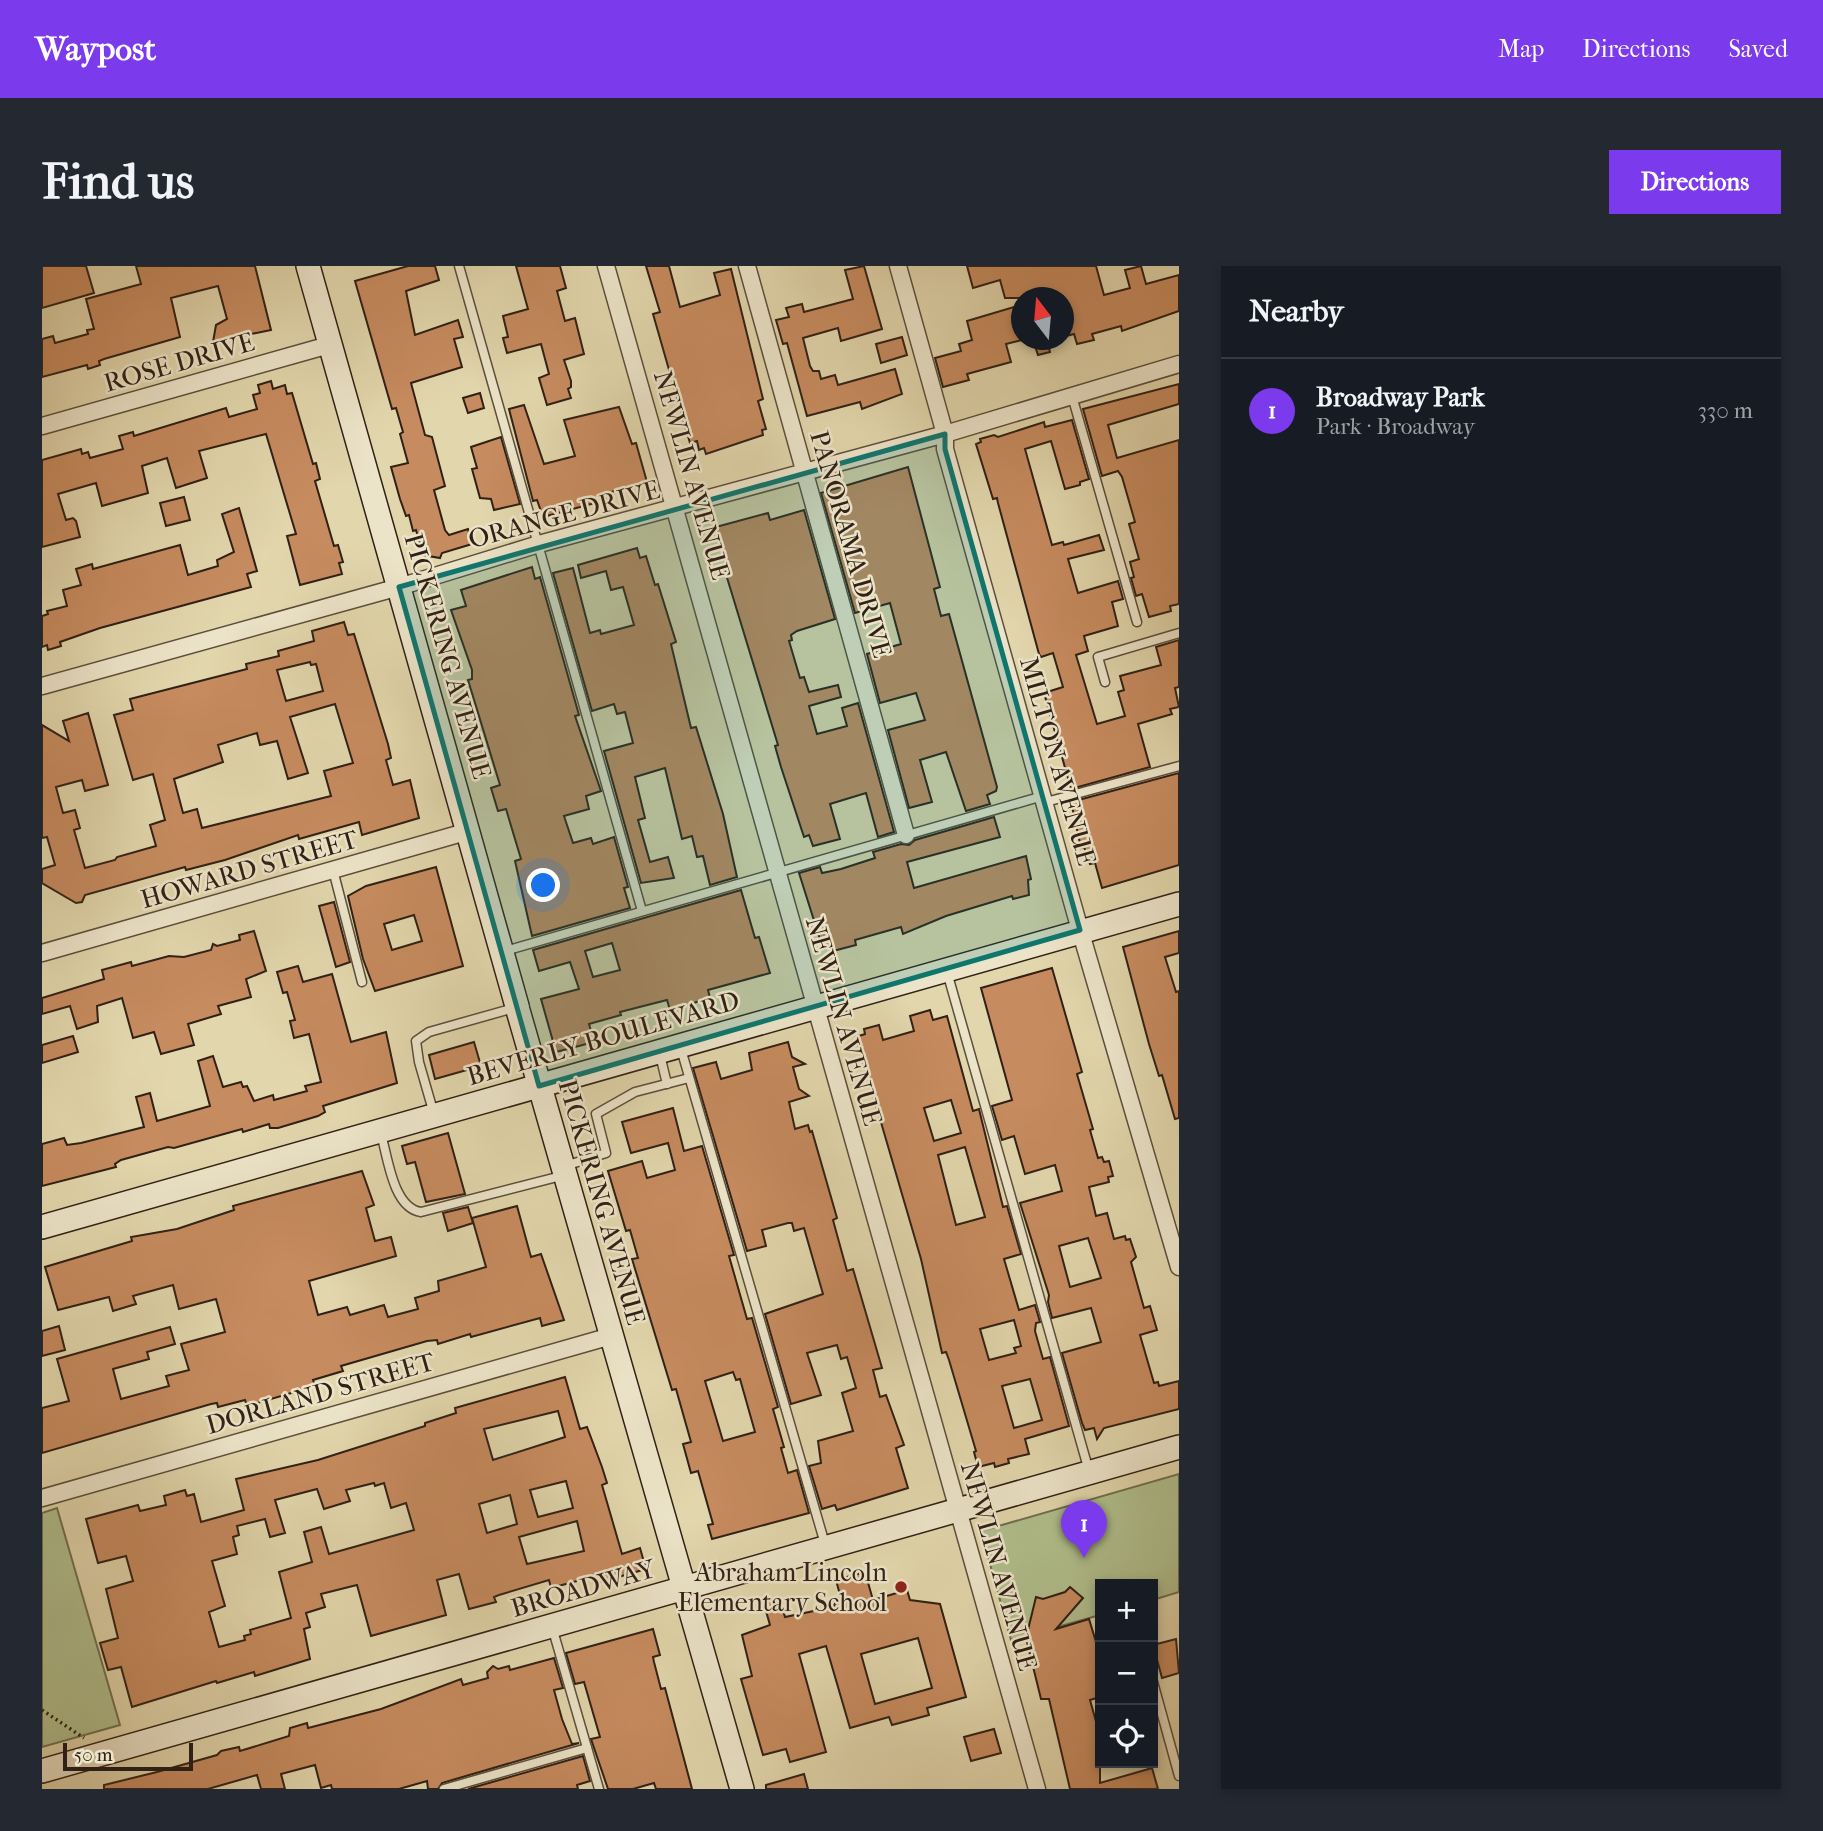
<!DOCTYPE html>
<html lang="en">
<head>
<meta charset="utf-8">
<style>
	:root { --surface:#171b24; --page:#242831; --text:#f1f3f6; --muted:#9ea1a6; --line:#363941; --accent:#7c3aed }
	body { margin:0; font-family:"IM FELL French Canon",serif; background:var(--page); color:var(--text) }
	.controls { position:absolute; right:21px; bottom:21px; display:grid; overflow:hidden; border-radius:0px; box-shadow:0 4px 10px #0003 }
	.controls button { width:63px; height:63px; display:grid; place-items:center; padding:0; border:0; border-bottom:2px solid var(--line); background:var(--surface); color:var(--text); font:35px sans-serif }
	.compass { position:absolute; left:969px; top:21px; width:63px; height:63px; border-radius:50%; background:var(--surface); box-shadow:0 4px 10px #0003; rotate:344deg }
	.scale { position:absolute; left:21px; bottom:18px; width:130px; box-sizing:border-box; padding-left:7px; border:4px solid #302016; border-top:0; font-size:19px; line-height:24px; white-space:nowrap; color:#302016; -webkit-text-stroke:5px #ece4c9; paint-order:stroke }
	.you { position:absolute; left:502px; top:620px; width:24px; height:24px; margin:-18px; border:5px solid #fff; border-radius:50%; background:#1a73e8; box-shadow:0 0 0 10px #1a73e833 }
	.badge { display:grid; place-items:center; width:46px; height:46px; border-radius:50%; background:var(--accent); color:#fff; font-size:23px; font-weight:700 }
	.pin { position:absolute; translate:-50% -58px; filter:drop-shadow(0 2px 4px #0008) }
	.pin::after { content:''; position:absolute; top:37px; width:24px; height:21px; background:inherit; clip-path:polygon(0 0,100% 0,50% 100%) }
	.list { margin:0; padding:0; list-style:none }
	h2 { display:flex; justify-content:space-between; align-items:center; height:91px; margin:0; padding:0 28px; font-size:30px }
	h2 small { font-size:23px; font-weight:400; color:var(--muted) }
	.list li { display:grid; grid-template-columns:46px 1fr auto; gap:21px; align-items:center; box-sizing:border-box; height:105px; padding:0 28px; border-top:2px solid var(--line) }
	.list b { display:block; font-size:26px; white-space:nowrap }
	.list p { margin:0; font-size:23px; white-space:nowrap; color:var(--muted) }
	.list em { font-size:23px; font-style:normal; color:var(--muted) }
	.icon { flex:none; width:38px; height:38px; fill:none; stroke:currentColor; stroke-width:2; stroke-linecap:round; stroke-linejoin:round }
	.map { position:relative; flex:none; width:1137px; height:1523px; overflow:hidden; border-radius:0px }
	header { display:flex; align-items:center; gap:42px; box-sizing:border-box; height:98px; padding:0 35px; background:var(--accent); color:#fff }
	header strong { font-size:33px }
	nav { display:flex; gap:38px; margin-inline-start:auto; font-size:24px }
	.intro { display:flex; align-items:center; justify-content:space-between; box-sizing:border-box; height:168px; padding:0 42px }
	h1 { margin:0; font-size:49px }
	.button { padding:18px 32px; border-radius:0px; background:var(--accent); color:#fff; font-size:24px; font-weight:700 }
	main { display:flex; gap:42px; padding:0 42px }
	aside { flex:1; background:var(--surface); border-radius:0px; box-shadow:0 4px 10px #0003 }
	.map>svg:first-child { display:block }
	.green { fill:#b0be8c; stroke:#706f51; stroke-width:2 }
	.building { fill:#c68b5f; stroke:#302016; stroke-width:2; fill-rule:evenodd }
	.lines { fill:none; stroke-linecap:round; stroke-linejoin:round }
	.lane-casing { stroke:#5c4e3c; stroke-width:11 }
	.street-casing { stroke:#5c4e3c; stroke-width:19 }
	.secondary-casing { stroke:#302016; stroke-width:26 }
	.path { stroke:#302016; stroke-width:3.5; stroke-dasharray:2 3.5; stroke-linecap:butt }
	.lane { stroke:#ece4c9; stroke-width:8 }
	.street { stroke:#ece4c9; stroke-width:16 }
	.secondary { stroke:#ece4c9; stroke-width:23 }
	.marked { fill:#0f766e; fill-opacity:0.2; stroke:#0f766e; stroke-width:5; stroke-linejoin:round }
	.poi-dot { fill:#8f2418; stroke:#ece4c9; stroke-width:2.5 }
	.labels { text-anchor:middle; stroke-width:5; stroke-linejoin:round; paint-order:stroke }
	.street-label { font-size:26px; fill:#302016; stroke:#ece4c9 }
	.poi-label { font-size:26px; fill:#302016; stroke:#ece4c9; text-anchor:end }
</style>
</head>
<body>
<header>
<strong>Waypost</strong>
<nav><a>Map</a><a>Directions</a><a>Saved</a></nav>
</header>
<div class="intro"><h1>Find us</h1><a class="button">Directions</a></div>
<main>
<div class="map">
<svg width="1137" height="1523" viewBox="0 0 1137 1523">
	<rect width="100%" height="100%" fill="#e2d6ac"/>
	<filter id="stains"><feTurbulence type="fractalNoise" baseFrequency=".00286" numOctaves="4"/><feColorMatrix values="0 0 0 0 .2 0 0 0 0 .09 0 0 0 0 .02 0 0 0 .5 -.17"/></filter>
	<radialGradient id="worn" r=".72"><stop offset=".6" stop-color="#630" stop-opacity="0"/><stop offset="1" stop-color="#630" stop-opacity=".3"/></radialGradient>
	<!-- green -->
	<g class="green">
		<polygon points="1137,1208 1137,1326 1111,1334 1111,1318 1058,1318 1058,1349 969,1374 939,1265"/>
		<polygon points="15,1242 78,1459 0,1481 0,1247"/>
	</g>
	<!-- building -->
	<g class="building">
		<polygon points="0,0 44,0 52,27 0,42"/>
		<polygon points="94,0 213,0 229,64 171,76 174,59 185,53 176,20 129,32 138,71 62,93 57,95 58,99 46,103 45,99 0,111 0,73 11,70 13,77 46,68 45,64 52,63 44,33 99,18"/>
		<polygon points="366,0 393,0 397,14 364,25 373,69 416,54 421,71 412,73 420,101 369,117 383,169 390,171 403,220 392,224 403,264 407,269 426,263 430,278 400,287 398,292 381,289 374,264 371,265 367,249 364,250 358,233 349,201 366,197 358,168 361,166 354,142 350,143 313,15"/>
		<polygon points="474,0 518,0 524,22 515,25 523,55 533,52 542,88 522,94 529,115 529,121 526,123 529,132 505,139 497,112 507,108 499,78 465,87 461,72 466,71 461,50 486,43"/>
		<polygon points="604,0 627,0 638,41 678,29 672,7 689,3 721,133 716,135 724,163 720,164 721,169 664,188 662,182 657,184 655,175 648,177 611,48 618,46"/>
		<polygon points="822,0 840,63 799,75 796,62 761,72 768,100 771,105 777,105 779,113 793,109 796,119 853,103 860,128 820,143 818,136 765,150 745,77 741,78 734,54 747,51 744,42 760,38 762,46 811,33 803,4"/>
		<polygon points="925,0 1054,0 1062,29 1088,22 1083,4 1099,0 1104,18 1137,9 1137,45 1080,65 1079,60 1050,68 1052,74 1035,78 1032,68 1021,71 1021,32 963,32 958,14 931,22"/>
		<polygon points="972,41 980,74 964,78 969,96 925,108 927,114 901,121 893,92 919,85 917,78 930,74 925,55"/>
		<polygon points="860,71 865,89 839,97 834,78"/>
		<polygon points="991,74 1005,74 1008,86 996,89"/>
		<polygon points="229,115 231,123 243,119 245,128 250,127 271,198 274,197 278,213 273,215 292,280 296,279 301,296 297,297 300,308 258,319 245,270 254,268 224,168 157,185 165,212 134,222 125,192 100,200 106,227 60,240 54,217 16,228 24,254 31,252 34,255 38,271 0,281 0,194 39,183 40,188 46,186 48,192 81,183 77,170 91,166 92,170 184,142 187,151 215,143 211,129 218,127 216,119"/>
		<polygon points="1137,118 1137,138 1066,159 1075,192 1137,174 1137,338 1128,340 1129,345 1107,351 1100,328 1094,330 1089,312 1092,311 1088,296 1097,293 1087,258 1093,256 1080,211 1076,205 1060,210 1041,143"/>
		<polygon points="438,127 442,142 426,147 421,132"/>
		<polygon points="482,139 502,198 533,190 522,154 577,141 590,178 594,177 605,216 562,228 564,234 501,251 495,234 491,235 467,143"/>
		<polygon points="1030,154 1047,213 1038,216 1038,219 1023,223 1009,175 983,183 1010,279 1021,276 1022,279 1057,269 1062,284 1026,293 1036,327 1076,315 1081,333 1070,336 1076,360 1042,370 1046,385 1034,389 1055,458 1083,450 1076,426 1082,424 1078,410 1119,399 1114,381 1137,374 1137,421 1133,422 1137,441 1128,443 1130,448 1096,458 1108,501 1029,523 1002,427 1021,421 1011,387 999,391 997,388 956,237 955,232 951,233 934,178 939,176 938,173 952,169 956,171 1002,156 1003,161"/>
		<polygon points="459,171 478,238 452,244 449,233 438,232 430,203 435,202 429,181"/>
		<polygon points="866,201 898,321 892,323 899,350 907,348 955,521 954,525 945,529 948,538 924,545 904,486 878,494 890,536 867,542 846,464 883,454 874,427 838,437 825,388 859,378 848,337 813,347 779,227"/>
		<polygon points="142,231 148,254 124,260 118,237"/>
		<polygon points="197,242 215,305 205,308 209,321 58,362 18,376 19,380 6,384 5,379 0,381 0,350 6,348 5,345 25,340 21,324 39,319 34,303 50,298 51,303 138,279 146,309 176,300 175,294 192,286 180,248"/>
		<polygon points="762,244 793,353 755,365 749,369 750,374 747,375 758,412 762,411 767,426 796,419 799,431 767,440 775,468 805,460 800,442 816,437 852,566 836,571 824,527 788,538 798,573 771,580 767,569 762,571 739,501 733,480 736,479 683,305 685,304 674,261 726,247 728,254"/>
		<polygon points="595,282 598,292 604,290 613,319 616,318 634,376 629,378 649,462 654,461 681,548 695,611 668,619 661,590 655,591 650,570 640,573 623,502 593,511 603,552 596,554 608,596 626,591 632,612 599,617 562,485 591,477 583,446 575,448 572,438 550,445 511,307 531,302 548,367 558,364 559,368 592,359 581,321 569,324 564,305 539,312 536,299"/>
		<polygon points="490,301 493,313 498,311 537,449 533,450 559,525 544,530 547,543 522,550 531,577 549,572 551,578 572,571 586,621 582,622 588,642 490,670 473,595 479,593 464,543 456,545 449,522 458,519 426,414 430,413 430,404 409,344 424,340 419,324"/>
		<path d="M302 356 306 369 312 368 346 478 349 492 344 494 351 519 368 514 377 552 320 569 317 556 257 573 256 569 183 594 144 604 143 601 43 629 40 636 34 637 0 617V603L13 599 5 571 0 572V459L27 475 21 455 46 447 66 519 43 525 40 514 14 521 21 547 33 544 38 562 32 564 43 602 73 594 75 591 114 580 108 559 123 554 111 508 91 514 72 449 91 444 88 433 205 403 204 398 237 390 236 385 272 375 270 365ZM268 396 269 399 274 398 281 425 244 435 235 404ZM293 438 311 497 282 505 289 530 160 562 155 543 141 547 132 513 181 496 176 479 215 467 218 479 235 475 246 513 266 507 248 451Z"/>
		<polygon points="1137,507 1137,599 1060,622 1053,597 1048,598 1042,581 1039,582 1029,536"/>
		<polygon points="952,551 958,571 865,596 872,622 984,590 989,613 986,614 987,629 971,633 970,630 904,650 861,668 859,661 813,674 814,679 791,685 789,681 781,683 757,607 778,601 780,607 799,603 833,592 831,586 859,578 867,579 873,574"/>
		<path d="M394 601 421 700 333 725 321 693 306 630 324 620ZM372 649 380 675 350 684 342 658Z"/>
		<path d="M699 624 713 672 717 671 728 707 666 724 668 732 628 744 625 734 578 746 579 749 547 758 552 776 514 786 499 733 537 723 528 696 497 705 491 684ZM570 677 578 704 551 711 543 685Z"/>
		<polygon points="292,636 308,696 294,701 277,640"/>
		<polygon points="212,665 224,705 204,713 209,731 176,740 179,748 146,758 152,779 119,788 112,766 91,772 80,732 55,740 56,756 35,763 28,740 0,748 0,732 62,713 60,704 89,696 90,700 127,690 142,691 169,684 171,678 175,680 198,674 197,669"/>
		<polygon points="1137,665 1137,687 1123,691 1134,726 1137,725 1137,852 1133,853 1120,809 1117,810 1107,778 1081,681"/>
		<polygon points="256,700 261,716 290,708 309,776 344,766 355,817 281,840 283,846 276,850 236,862 228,862 227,858 201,866 200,863 132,882 126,881 79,894 73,898 74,901 0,920 0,878 22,872 25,879 39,877 102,861 94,831 108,827 115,855 168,840 156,795 171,790 181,821 199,816 201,821 205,820 212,835 231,829 232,834 265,825 263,820 279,816 267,768 252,772 248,755 253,754 245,726 241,727 235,706"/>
		<path d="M1010 702 1040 806 1035 808 1051 863 1048 864 1056 892 1060 891 1062 896 1067 895 1071 910 1066 911 1067 916 1047 921 1054 950 1065 947 1072 973 1083 970 1084 974 1088 973 1094 991 1089 996 1102 1042 1108 1040 1115 1064 1098 1069 1112 1117 1116 1116 1117 1120 1137 1115V1143L1062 1162 1055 1173 1052 1162 1043 1164 1040 1157 1020 1087 1059 1076 1049 1042 1010 1052 1006 1036 1007 1029 978 937 1020 925 1013 899 983 908 972 870 960 874 950 840 970 834 939 722ZM1046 972 1059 1012 1028 1021 1017 980Z"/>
		<path d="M888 744 891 754 905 750 931 845 937 843 961 941 965 940 979 988 962 993 977 1044 993 1039 998 1056 994 1057 993 1065 1001 1093 1008 1091 1027 1160 983 1173 987 1188 966 1193 967 1197 953 1201 952 1197 936 1201 932 1186 934 1185 907 1094 904 1086 900 1087 879 993 814 771 823 768 822 763 837 759 841 774 872 765 868 750ZM909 834 919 867 892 875 882 842ZM923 881 943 951 914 959 896 889ZM972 1054 979 1080 972 1082 974 1087 947 1094 938 1063ZM988 1113 1000 1154 972 1162 960 1120Z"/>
		<polygon points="31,770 36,786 0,797 0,779"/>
		<polygon points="432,776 439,800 393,813 387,789"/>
		<polygon points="746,776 750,791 763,798 751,801 757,823 767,830 747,836 753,863 766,859 768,866 770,865 795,952 791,954 805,1005 811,1003 840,1102 831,1104 838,1131 844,1129 862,1179 854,1182 866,1222 795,1244 793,1239 780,1243 767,1200 779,1197 776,1175 811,1165 800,1127 814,1122 805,1091 799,1093 795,1079 765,1087 779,1129 749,1138 723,1048 781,1028 762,962 752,965 750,957 746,957 720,964 724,980 705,985 651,802 674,796 679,813 710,804 707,787"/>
		<path d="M631 842 642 885 660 880 692 989 687 990 705 1053 710 1052 736 1141 731 1143 742 1181 739 1182 746 1207 755 1204 767 1247 670 1273 666 1259 671 1258 656 1205 649 1207 641 1178 649 1176 634 1123 630 1124 590 993 596 992 588 964 584 965 566 905 600 895 605 912 633 904 626 877 589 887 580 856ZM691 1106 694 1114 698 1113 713 1166 681 1175 663 1115Z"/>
		<polygon points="406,867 423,928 384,936 373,896 365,898 360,880"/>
		<polygon points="320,905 332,939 324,942 333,975 349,971 354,990 267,1015 276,1049 305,1041 308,1049 342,1039 346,1051 376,1043 373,1032 397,1025 396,1015 444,1001 430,952 475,940 489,991 499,988 522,1054 500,1060 498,1052 429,1071 428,1068 396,1078 395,1074 385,1075 299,1100 301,1105 271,1114 273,1120 205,1140 203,1134 176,1141 175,1137 169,1138 0,1187 0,1142 27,1135 15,1093 128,1061 133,1078 105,1086 107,1093 71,1103 79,1133 127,1120 124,1110 147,1104 139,1078 183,1066 174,1033 137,1043 131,1019 91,1030 94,1038 71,1045 67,1031 16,1044 3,1001 90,975 89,971 135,963 192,944 191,940"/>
		<polygon points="426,941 431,957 406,965 401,947"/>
		<polygon points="17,1060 23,1084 0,1090 0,1065"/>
		<path d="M523 1111 538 1163 545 1161 560 1201 565 1217 560 1219 580 1288 598 1282 604 1303 552 1318 550 1311 509 1322 507 1314 457 1329 452 1331 454 1336 427 1343 417 1308 395 1314 404 1349 329 1370 315 1319 279 1328 283 1341 264 1347 268 1361 262 1363 268 1393 213 1410 212 1406 175 1417 174 1415 90 1441 79 1401 66 1404 58 1377 76 1372 64 1323 91 1315 84 1290 56 1297 44 1253 96 1239 98 1245 124 1239 122 1230 143 1224 145 1230 152 1228 159 1256 202 1244 194 1213 276 1194 383 1160V1157L414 1147 413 1142ZM516 1145 523 1171 451 1194 442 1163ZM524 1215 531 1242 496 1251 488 1224ZM332 1217 333 1220 342 1217 349 1242 364 1237 372 1264 287 1288 279 1261 262 1266 270 1296 237 1306 249 1352 208 1364 209 1368 202 1370 203 1374 177 1381 167 1346 183 1340 170 1295 195 1288 191 1271 197 1269 195 1260 223 1253 228 1271 243 1267 233 1234 275 1223 282 1243 308 1235 304 1224ZM468 1229 475 1258 445 1267 437 1238ZM535 1255 542 1285 485 1298 477 1271Z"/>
		<path d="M823 1306 831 1334 865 1324 868 1334 898 1338 924 1431 885 1442 887 1449 850 1459 847 1451 808 1462 784 1380 757 1388 784 1486 748 1496 744 1483 721 1489 699 1413 710 1410 700 1369 728 1359 721 1335 737 1331 743 1351 791 1341 798 1329 794 1314ZM876 1372 890 1422 833 1438 819 1388Z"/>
		<polygon points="1028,1321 1041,1332 1014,1363 1047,1353 1055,1379 1058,1378 1058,1431 1048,1434 1055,1459 1058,1459 1058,1517 1110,1502 1116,1523 1028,1523 1007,1433 999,1433 984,1372 994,1331 1001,1333 1023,1326"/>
		<polygon points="611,1363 618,1389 611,1391 612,1396 619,1423 623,1422 650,1523 614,1523 612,1517 591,1523 566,1523 549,1473 558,1471 542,1416 533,1418 524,1387"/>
		<polygon points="1134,1373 1137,1407 1120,1412 1111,1379"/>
		<polygon points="512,1392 521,1422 512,1424 520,1453 530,1478 537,1477 400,1517 396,1523 386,1523 385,1515 357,1523 290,1523 289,1519 279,1522 273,1499 239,1508 243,1523 219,1523 215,1509 166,1523 62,1523 62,1519 115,1506 175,1489 179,1485 197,1481 198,1485 247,1470 248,1462 265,1457 266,1462 339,1443 419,1413 421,1419 446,1412 445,1406 451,1400 456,1403 467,1400 468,1404"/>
		<polygon points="952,1463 959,1487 929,1495 922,1471"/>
		<polygon points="541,1490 548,1515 535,1519 536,1523 426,1523"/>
		<polygon points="762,1508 766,1523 724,1523 724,1519"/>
	</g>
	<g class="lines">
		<!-- lane casing -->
		<g class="lane-casing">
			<g id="lane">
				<polyline points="417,0 600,645"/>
				<polyline points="1030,130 1095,356"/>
				<polyline points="1063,416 1056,391 1137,367"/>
				<polyline points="1004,536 1137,500"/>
				<polyline points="291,604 320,716"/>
				<polyline points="463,685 1001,530"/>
				<polyline points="905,706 1047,1205"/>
				<polyline points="639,783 783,1278"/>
				<polyline points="618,789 625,818"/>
				<polyline points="392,848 377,796 374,775 387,766 472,742"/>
				<path d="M339 868C346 892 351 942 379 946L523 909"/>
				<polyline points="523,900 564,887 554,848 593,826 647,812"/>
				<polyline points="510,1361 557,1523"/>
				<polyline points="1111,1416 1137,1510"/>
				<polyline points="402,1523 545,1482"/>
			</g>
		</g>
		<!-- street casing -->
		<g class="street-casing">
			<g id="street">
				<polyline points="564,0 995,1523"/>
				<polyline points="705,0 864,569"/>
				<polyline points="856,0 903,168 903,183 1038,664 1137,1001"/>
				<polyline points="0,160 287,79"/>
				<polyline points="0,420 357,321 497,278 903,168 1137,98"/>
				<polyline points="0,687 427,565"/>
				<polyline points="0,1232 569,1070"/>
			</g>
		</g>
		<!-- secondary casing -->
		<g class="secondary-casing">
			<g id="secondary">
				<polyline points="266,0 475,740"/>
				<polyline points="475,741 700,1523"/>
				<polyline points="0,961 1137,638"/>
				<polyline points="0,1505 1137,1181"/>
			</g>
		</g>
		<!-- path -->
		<polyline class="path" points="0,1444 42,1472"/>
		<!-- lane -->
		<use href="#lane" class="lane"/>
		<!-- street -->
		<use href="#street" class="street"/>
		<!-- secondary -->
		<use href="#secondary" class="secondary"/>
	</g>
	<!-- marked area -->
	<path class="marked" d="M903 168V183L1038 664 497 820 357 321Z"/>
	<!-- markers -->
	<circle class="poi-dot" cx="859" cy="1321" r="7"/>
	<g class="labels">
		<!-- street labels -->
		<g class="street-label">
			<text transform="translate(137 96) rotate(-16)" y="9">ROSE DRIVE</text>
			<text transform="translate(650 209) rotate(74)" y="9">NEWLIN AVENUE</text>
			<text transform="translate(522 248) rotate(-15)" y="9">ORANGE DRIVE</text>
			<text transform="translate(809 278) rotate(74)" y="9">PANORAMA DRIVE</text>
			<text transform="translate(406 390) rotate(74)" y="9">PICKERING AVENUE</text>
			<text transform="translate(1016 495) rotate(74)" y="9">MILTON AVENUE</text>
			<text transform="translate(207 603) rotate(-16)" y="9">HOWARD STREET</text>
			<text transform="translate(802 755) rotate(74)" y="9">NEWLIN AVENUE</text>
			<text transform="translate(561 772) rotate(-16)" y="9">BEVERLY BOULEVARD</text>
			<text transform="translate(560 936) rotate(74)" y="9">PICKERING AVENUE</text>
			<text transform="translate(278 1127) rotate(-16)" y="9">DORLAND STREET</text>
			<text transform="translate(957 1300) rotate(74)" y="9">NEWLIN AVENUE</text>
			<text transform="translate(541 1322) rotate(-16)" y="9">BROADWAY</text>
		</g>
		<!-- poi labels -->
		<g class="poi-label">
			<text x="845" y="1315">Abraham Lincoln<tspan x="845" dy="30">Elementary School</tspan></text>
		</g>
	</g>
	<rect width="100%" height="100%" filter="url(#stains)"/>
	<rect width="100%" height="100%" fill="url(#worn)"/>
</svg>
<div class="controls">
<button>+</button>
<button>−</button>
<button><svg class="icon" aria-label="locate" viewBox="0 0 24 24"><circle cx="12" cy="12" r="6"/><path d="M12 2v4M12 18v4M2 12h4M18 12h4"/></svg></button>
</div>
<svg class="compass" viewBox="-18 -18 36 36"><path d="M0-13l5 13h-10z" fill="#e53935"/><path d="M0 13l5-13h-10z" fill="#9ea1a6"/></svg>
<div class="scale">50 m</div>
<div class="you"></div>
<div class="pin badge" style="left:1042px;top:1292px">1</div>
</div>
<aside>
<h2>Nearby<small></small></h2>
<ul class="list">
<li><span class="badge">1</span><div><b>Broadway Park</b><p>Park · Broadway</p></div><em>330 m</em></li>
</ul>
</aside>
</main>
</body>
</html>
